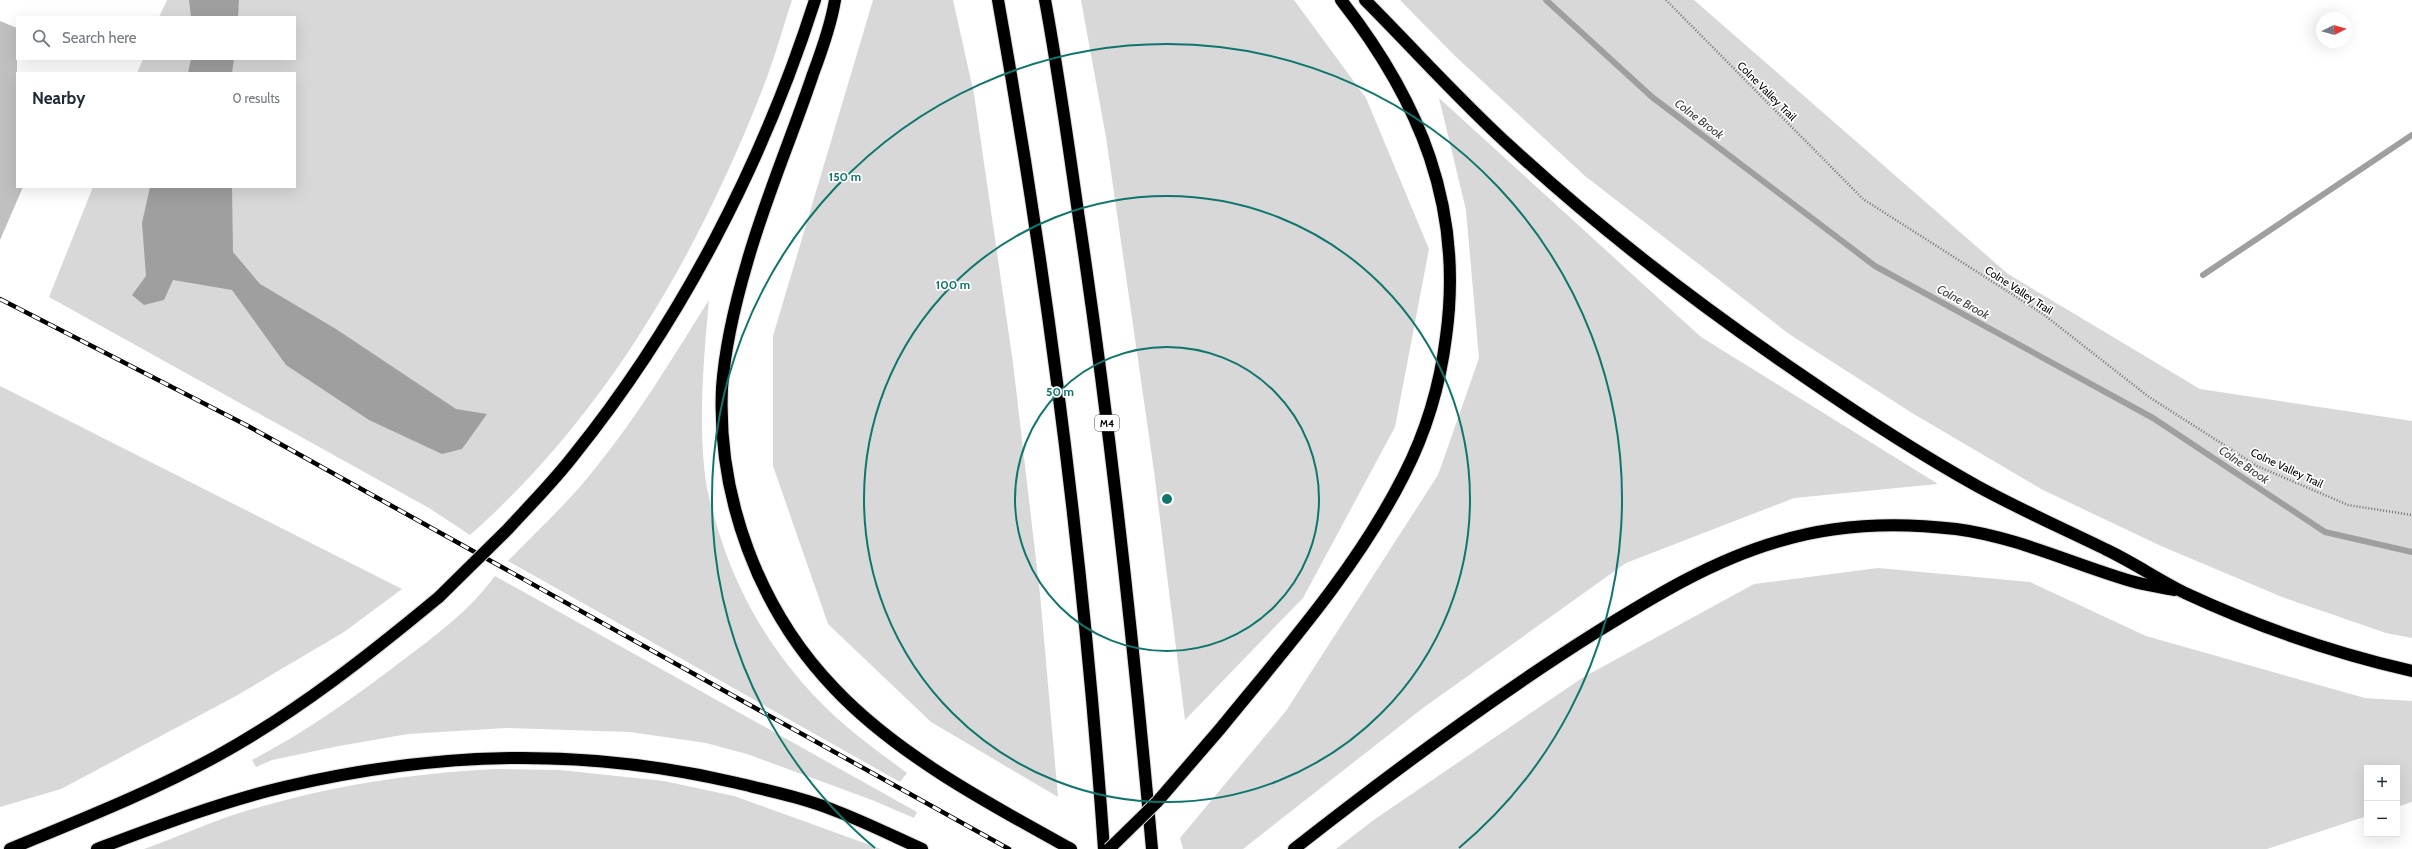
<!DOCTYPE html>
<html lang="en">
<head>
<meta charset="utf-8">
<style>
	:root { --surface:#fff; --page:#f2f2f3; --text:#1f2937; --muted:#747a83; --line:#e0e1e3 }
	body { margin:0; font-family:Cabin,sans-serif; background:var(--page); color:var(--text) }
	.controls { position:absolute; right:12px; bottom:12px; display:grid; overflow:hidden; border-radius:0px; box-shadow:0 4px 16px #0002 }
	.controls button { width:36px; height:36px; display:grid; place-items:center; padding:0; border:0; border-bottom:1px solid var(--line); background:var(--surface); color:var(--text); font:20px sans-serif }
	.compass { position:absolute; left:2316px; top:12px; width:36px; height:36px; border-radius:50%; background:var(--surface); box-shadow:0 4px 16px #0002; rotate:85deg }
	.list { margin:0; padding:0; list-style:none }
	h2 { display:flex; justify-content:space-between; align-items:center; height:52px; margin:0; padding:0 16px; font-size:17px }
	h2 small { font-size:13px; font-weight:400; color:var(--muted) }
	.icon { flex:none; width:22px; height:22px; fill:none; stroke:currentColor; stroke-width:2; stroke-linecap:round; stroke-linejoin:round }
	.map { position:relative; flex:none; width:2412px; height:849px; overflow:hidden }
	.search { position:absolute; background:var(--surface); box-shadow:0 4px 16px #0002; left:16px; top:16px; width:280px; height:44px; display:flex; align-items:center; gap:10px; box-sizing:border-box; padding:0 14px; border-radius:0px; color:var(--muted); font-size:15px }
	.panel { position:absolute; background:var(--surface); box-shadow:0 4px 16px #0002; left:16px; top:72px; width:280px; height:116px; border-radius:0px }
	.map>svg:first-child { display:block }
	.green { fill:#d8d8d8 }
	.water { fill:#9f9f9f }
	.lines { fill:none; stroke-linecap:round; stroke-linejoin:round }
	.stream { stroke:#9f9f9f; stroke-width:6 }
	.building { fill:#c0c0c0 }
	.highway-casing { stroke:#dbdbdb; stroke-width:14 }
	.path { stroke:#737373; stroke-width:2.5; stroke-dasharray:1 2; stroke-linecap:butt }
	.highway { stroke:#000; stroke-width:12 }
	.rail-casing { stroke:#000; stroke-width:4.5 }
	.rail { stroke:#fff; stroke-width:3; stroke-dasharray:9; stroke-linecap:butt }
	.highway-bridge-casing { stroke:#dbdbdb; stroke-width:14; stroke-linecap:butt }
	.highway-bridge { stroke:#000; stroke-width:12 }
	.ring { fill:none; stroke:#0f766e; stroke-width:2 }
	.labels { text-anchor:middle; stroke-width:3.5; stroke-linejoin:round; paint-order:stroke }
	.shield { fill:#fff; stroke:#4c4c4c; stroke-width:1 }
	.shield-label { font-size:10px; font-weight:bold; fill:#000 }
	.street-label { font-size:11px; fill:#000; stroke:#fff }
	.water-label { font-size:12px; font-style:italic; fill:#404040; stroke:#fff }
	.centre { fill:#0f766e; stroke:#fff; stroke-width:2 }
	.ring-label { font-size:12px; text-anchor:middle; font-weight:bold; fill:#0f766e; stroke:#fff; stroke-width:3.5; stroke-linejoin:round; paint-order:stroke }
</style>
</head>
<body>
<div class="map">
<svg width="2412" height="849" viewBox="0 0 2412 849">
	<rect width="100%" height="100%" fill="#fff"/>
	<!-- green -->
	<g class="green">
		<path d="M167 0H792C782 31 773 63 761 93 696 258 604 417 470 535L429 508 49 297 93 187H295V73H137L143 59H295V17H159Z"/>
		<polygon points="873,0 953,0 974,94 1013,363 1040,594 1058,797 931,722 828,624 773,466 773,336"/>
		<polygon points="1081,0 1294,0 1366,98 1429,249 1395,427 1303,598 1185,720 1154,471 1106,137"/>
		<polygon points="1400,0 1694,0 2008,274 2200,389 2412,421 2412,638 2386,633 2282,597 2161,546 2043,490 1912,413 1789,334 1585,176 1455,56"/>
		<polygon points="1439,98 1701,337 1938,484 1794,498 1626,563 1423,708 1243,849 1183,849 1180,838 1286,711 1438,475 1479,358 1466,210"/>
		<path d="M709 300C704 356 699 410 704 466 706 492 714 517 722 542 746 614 789 677 847 727 866 743 887 758 907 773L900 782 508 561C538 530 571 500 597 466 639 414 673 357 709 300Z"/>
		<polygon points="0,386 12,392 402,589 344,632 236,696 61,789 0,807"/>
		<polygon points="1878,568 2030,582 2146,636 2365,698 2412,701 2412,802 2397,807 2397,768 2367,768 2367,816 2267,849 1336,849 1375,819 1582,678 1754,584"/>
		<path d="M495 576 917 812 914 818 872 800 747 754 706 743 630 732 506 728 408 734 339 746 272 760 256 767 252 760C305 732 351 700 399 663 435 636 467 613 495 576Z"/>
		<path d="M495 769 560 770 664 781 734 796 881 849H144C172 839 199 827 227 817 316 788 402 774 495 769Z"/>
	</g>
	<!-- water -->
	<g class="water">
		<polygon points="189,0 239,0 238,17 191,17"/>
		<polygon points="191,59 234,59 232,73 188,73"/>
		<polygon points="150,187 232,187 233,252 260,284 336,329 456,409 487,414 462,449 442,454 369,420 286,365 232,290 173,280 164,300 144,305 132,295 146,276 142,223"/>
	</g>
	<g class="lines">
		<!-- stream -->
		<g class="stream">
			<polyline points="1546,0 1652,97 1875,266 2153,418 2325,532 2412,552"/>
			<polyline points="2203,275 2412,135"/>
		</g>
	</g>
	<!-- building -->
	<polygon class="building" points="0,21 17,28 17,187 23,187 0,240"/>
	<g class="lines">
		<!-- highway casing -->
		<g class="highway-casing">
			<g id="highway">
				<path d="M835 0C831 25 822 50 813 74 792 137 765 199 747 263 735 304 725 345 722 388 717 497 759 610 834 688 897 755 991 805 1071 849"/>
				<path d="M998 0C1048 281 1084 565 1104 849"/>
				<path d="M1045 0C1058 70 1068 142 1078 212 1110 424 1133 636 1152 849"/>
				<path d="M1365 0C1414 49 1460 101 1512 148 1603 232 1703 308 1806 378 1861 416 1918 453 1977 486 2019 509 2064 529 2107 550 2134 563 2159 580 2185 593 2258 627 2334 653 2412 671"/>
				<path d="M508 529C530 505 554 481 574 455 681 322 763 163 815 0"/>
				<path d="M1220 729C1286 648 1357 568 1404 475 1426 432 1440 385 1446 337 1464 207 1420 101 1341 0"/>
				<path d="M10 849C80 820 151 792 217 756 297 712 369 655 439 597"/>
				<path d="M97 849C158 826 221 802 284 787 438 751 583 747 737 783 770 791 804 798 836 811 865 822 893 836 922 849"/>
				<path d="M1294 849C1391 773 1490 699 1595 633 1653 597 1713 560 1780 541 1836 524 1897 522 1956 529 2017 537 2073 564 2131 581 2145 585 2160 587 2174 590"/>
			</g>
		</g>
		<!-- path -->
		<polyline class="path" points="1666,0 1863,199 2043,314 2149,397 2257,466 2348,505 2412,515"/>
		<!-- highway -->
		<use href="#highway" class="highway"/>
		<!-- rail casing -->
		<g class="rail-casing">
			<polyline id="rail" points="0,299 248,426 1009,849"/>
		</g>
		<!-- rail -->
		<use href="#rail" class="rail"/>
		<!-- highway-bridge casing -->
		<g class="highway-bridge-casing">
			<g id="highway-bridge">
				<polyline points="439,597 508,529"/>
				<polyline points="1109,849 1157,802 1220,729"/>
			</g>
		</g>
		<!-- highway-bridge -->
		<use href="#highway-bridge" class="highway-bridge"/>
	</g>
	<!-- distance rings -->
	<g class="ring">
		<circle cx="1167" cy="499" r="152"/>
		<circle cx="1167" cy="499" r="303"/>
		<path d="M875 848A455 455 0 1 1 1459 848"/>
	</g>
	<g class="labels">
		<!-- shield labels -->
		<rect class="shield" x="1095" y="415" width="24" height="16" rx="3"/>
		<g class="shield-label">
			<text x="1107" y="427">M4</text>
		</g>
		<!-- street labels -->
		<g class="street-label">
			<text transform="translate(1767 91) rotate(45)" y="4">Colne Valley Trail</text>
			<text transform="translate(2019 290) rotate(33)" y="4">Colne Valley Trail</text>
			<text transform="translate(2287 468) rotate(25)" y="4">Colne Valley Trail</text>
		</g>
		<!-- water labels -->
		<g class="water-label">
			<text transform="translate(1699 119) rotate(37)" y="4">Colne Brook</text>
			<text transform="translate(1963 302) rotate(29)" y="4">Colne Brook</text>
			<text transform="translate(2244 465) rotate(34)" y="4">Colne Brook</text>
		</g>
	</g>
	<circle cx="1167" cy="499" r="6" class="centre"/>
	<g class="ring-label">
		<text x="845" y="181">150 m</text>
		<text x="953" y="289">100 m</text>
		<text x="1060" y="396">50 m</text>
	</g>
</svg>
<div class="controls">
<button>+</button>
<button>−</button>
</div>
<svg class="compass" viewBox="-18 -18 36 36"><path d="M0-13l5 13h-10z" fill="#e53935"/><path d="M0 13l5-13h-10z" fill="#747a83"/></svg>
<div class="search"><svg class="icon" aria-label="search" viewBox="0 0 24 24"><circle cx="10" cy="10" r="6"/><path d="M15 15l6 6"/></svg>Search here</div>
<section class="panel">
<h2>Nearby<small>0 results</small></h2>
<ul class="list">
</ul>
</section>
</div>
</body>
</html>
